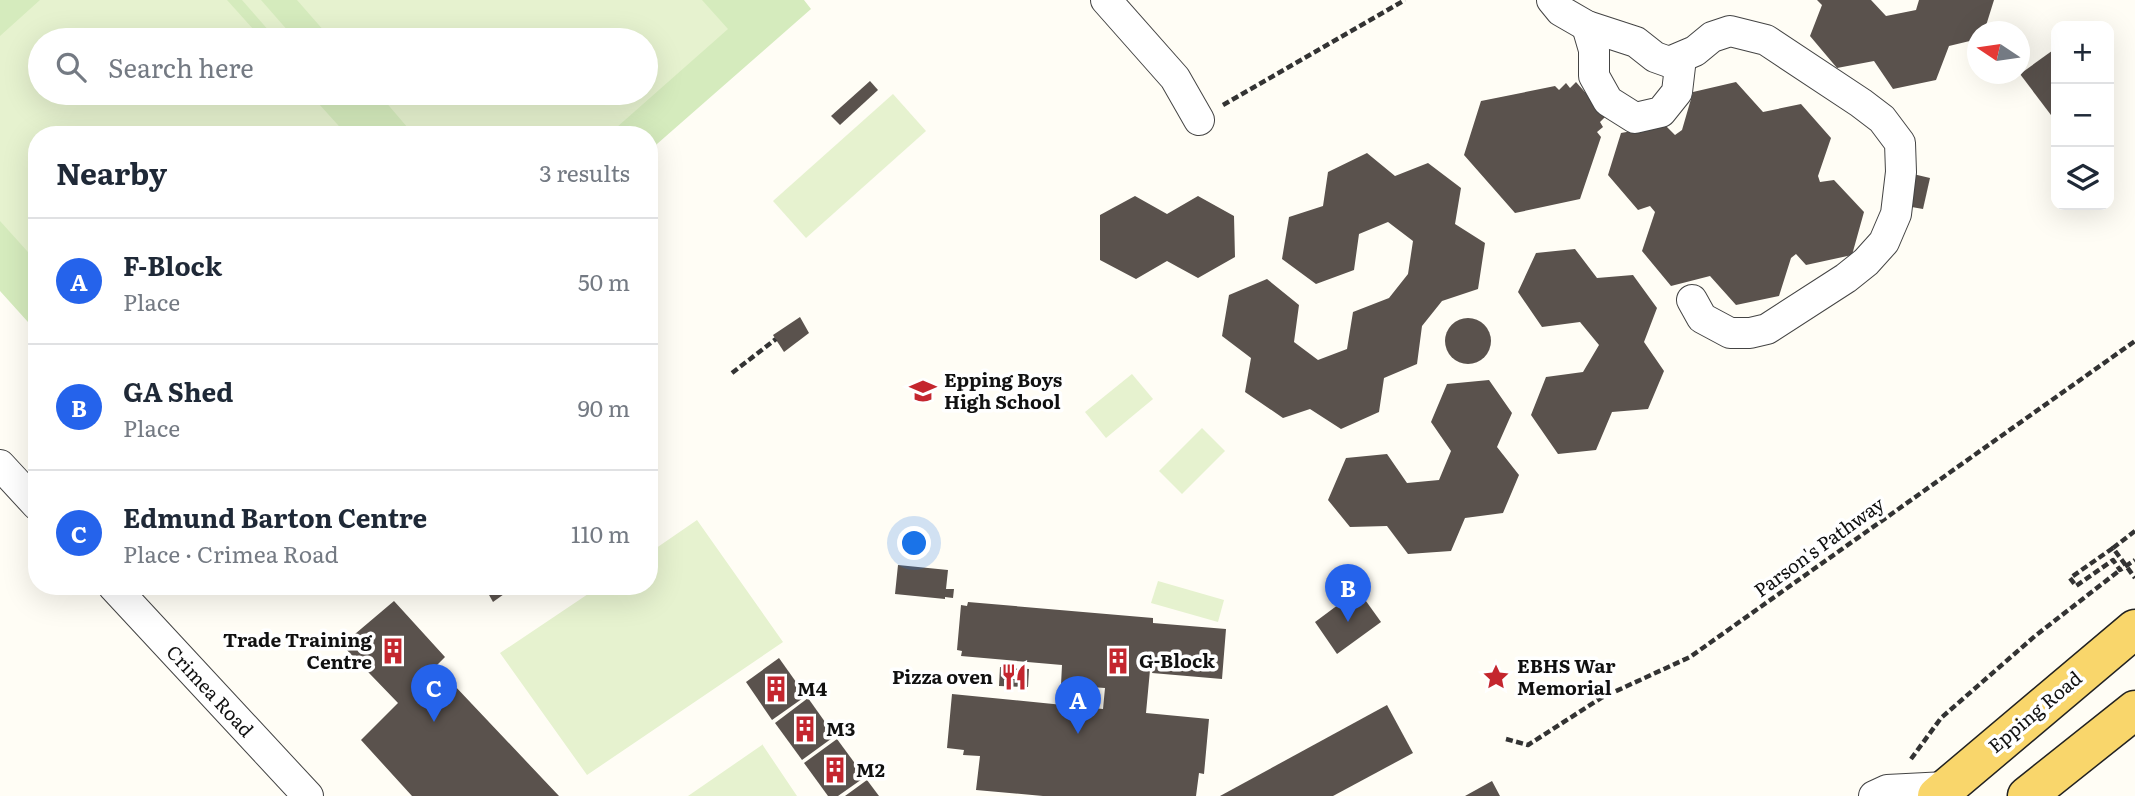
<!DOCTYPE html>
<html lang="en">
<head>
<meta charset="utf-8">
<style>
	:root { --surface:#fff; --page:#f2f2f3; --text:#1f2937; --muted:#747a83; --line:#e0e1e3; --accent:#2563eb }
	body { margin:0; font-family:Literata,serif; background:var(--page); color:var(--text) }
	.controls { position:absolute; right:21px; top:21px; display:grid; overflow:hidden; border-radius:14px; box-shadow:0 7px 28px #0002 }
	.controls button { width:63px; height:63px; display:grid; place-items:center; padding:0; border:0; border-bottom:2px solid var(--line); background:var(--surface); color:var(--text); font:35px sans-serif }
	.compass { position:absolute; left:1967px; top:21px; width:63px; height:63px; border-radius:50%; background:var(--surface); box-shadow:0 7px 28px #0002; rotate:283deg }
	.you { position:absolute; left:915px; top:544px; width:24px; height:24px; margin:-18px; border:5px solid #fff; border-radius:50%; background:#1a73e8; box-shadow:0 0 0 10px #1a73e833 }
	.badge { display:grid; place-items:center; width:46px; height:46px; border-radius:50%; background:var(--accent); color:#fff; font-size:23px; font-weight:700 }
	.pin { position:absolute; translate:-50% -58px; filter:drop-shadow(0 2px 4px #0008) }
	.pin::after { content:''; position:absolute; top:37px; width:24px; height:21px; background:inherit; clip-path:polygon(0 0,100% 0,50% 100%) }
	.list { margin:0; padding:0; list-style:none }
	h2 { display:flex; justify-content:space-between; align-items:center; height:91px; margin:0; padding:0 28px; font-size:30px }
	h2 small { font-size:23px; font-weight:400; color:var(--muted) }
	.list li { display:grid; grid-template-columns:46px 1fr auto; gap:21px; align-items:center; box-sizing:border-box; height:126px; padding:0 28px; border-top:2px solid var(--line) }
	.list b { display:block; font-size:26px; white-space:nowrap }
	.list p { margin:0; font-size:23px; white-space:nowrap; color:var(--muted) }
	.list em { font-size:23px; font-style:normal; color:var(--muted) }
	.icon { flex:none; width:38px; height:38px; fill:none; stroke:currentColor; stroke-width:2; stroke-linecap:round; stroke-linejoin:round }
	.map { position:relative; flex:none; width:2135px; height:796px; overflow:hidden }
	.search { position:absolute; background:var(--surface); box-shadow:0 7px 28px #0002; left:28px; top:28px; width:630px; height:77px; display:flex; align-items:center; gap:18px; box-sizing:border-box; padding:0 24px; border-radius:38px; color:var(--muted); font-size:26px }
	.panel { position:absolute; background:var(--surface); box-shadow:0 7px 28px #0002; left:28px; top:126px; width:630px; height:469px; border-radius:28px }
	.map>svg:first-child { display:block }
	.green { fill:#d5ebbd; fill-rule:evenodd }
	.pitch { fill:#e6f2cf }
	.building { fill:#5a524d }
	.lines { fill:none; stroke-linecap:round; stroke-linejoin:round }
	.minor-casing { stroke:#444; stroke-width:32 }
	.major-casing { stroke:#222; stroke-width:41 }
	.path { stroke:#333; stroke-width:4.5; stroke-dasharray:7 3.5; stroke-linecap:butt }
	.minor { stroke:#fff; stroke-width:30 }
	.major { stroke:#f9d66b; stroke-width:38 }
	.path-bridge { stroke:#333; stroke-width:4.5; stroke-dasharray:7 3.5; stroke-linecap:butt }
	.labels { text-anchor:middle; stroke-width:7; stroke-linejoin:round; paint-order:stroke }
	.poi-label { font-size:19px; font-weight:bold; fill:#111; stroke:#fff; text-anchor:start }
	.street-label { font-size:19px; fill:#111; stroke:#fff }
</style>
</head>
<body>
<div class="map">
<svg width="2135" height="796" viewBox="0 0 2135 796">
	<rect width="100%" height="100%" fill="#fffdf5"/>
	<!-- green -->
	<path class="green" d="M0 0H804L811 9 649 151V135H37V332L0 291ZM40 40H646V93H40Z"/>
	<!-- pitch -->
	<g class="pitch">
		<polygon points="40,0 227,0 263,40 40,40 40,93 309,93 347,135 37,135 37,262 0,221 0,36"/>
		<polygon points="242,0 261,0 296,40 277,40"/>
		<polygon points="297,0 702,0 728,29 608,135 414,135 378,93 646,93 646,40 332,40"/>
		<polygon points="893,94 926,131 806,238 773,201"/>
		<polygon points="1132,374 1153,399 1106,438 1085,412"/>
		<polygon points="1202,428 1225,451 1182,494 1159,471"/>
		<polygon points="697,520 783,642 587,775 500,653 600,586 649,586 649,553"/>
		<polygon points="1158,581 1224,600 1218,622 1151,603"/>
		<polygon points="762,744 797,796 688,796 762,745"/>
	</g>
	<!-- building -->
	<g class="building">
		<polygon points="1817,0 1871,0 1886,16 1916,10 1919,0 1994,0 1984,32 1978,32 1978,39 1949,46 1936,80 1893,89 1874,61 1837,68 1810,36 1822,5"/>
		<polygon points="2056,48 2056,118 2054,119 2020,74"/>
		<polygon points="870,81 878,90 840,125 831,116"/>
		<polygon points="1576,82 1606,116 1600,122 1603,127 1597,132 1601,137 1580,199 1515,213 1464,155 1481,101 1555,86 1559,90 1566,83 1570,88"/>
		<polygon points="1736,82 1763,112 1801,104 1831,138 1818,176 1820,182 1834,180 1864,212 1852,255 1806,265 1796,254 1791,258 1779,296 1736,305 1710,276 1671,286 1642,251 1655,212 1650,206 1638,210 1608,175 1621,133 1665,125 1675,135 1682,130 1693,92"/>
		<polygon points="1367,153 1395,176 1428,163 1461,188 1455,224 1485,243 1478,289 1442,301 1422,326 1417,364 1384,378 1379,412 1341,429 1310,409 1283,418 1245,392 1251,358 1222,336 1229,295 1267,279 1299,305 1294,342 1318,360 1347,349 1353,312 1389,298 1408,274 1413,241 1388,222 1359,234 1354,270 1316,284 1282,259 1289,217 1323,206 1328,172"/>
		<polygon points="1913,174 1930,178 1923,209 1906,206"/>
		<polygon points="1135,196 1167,214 1198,196 1234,216 1235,257 1198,278 1167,261 1136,279 1100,260 1100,215"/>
		<polygon points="1575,249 1597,278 1633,275 1657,308 1644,342 1664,371 1648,409 1612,412 1596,450 1558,454 1531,415 1546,377 1583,372 1599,345 1580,322 1542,327 1518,292 1536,253"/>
		<polygon points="800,317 809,333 784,352 773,335"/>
		<circle cx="1468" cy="341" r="23"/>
		<polygon points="1489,380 1512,413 1497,447 1519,475 1503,513 1465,518 1451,551 1408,554 1387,526 1350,527 1328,500 1346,458 1387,454 1407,483 1439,480 1451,451 1431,422 1447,384"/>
		<polygon points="898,565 948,570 946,589 954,589 953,598 945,597 945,599 895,594"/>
		<polygon points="484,586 515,586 493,602"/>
		<polygon points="1358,590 1381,622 1337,654 1315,622"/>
		<polygon points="394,601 445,657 436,666 559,796 412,796 361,740 398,703 342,645"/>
		<polygon points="968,602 1153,618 1153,623 1226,629 1222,679 1152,673 1153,670 1150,670 1146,713 1209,719 1204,774 1199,773 1196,796 1043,796 976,790 980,756 963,755 964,750 947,748 952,694 1103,709 1105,688 1061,685 1062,665 961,656 962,651 957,650 961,605 967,606"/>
		<polygon points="779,658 806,696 772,720 746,682"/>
		<polygon points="1000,667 1029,669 1028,687 999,686"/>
		<polygon points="808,698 835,736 802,760 775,723"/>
		<polygon points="1387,705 1413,753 1333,796 1220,796"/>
		<polygon points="837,739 865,777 838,796 828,796 804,763"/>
		<polygon points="867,780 879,796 845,796"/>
		<polygon points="1492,781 1500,796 1465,796"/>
	</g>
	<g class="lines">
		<!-- minor casing -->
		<g class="minor-casing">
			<g id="minor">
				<polyline points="1106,0 1175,78 1199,120"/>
				<polyline points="1552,0 1561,11 1587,26 1636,42 1655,57 1669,62 1695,51 1712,37 1730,31 1766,40 1861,103 1882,119 1900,143 1901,172 1896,214 1884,242 1866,262 1846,278 1767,329 1750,333 1730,333 1702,318 1692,300"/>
				<polyline points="1587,26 1594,50 1594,76 1608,101 1635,118 1661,112 1677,92 1681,58"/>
				<polyline points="0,465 37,505"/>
				<polyline points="113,586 308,796"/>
				<polyline points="1874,796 1887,790 1946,787"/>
			</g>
		</g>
		<!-- major casing -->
		<g class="major-casing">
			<g id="major">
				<polyline points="1937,796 2135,629"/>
				<polyline points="2027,796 2135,710"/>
			</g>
		</g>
		<!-- path -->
		<g class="path">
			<polyline points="1223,105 1405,0"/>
			<polyline points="732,373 776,339"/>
			<polyline points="2113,548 2070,578 2076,586 2113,560 2120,570 2135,560"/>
			<polyline points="1506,739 1528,745 1601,698 1690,657 2135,341"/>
			<polyline points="1911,759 1941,718 2035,636 2120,570"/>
		</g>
		<!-- minor -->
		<use href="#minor" class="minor"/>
		<!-- major -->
		<use href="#major" class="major"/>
		<!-- path-bridge -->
		<polyline class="path-bridge" points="2135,531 2113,548 2135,578"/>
	</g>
	<!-- icons -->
	<defs>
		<g id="school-bare" transform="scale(2.1)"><path d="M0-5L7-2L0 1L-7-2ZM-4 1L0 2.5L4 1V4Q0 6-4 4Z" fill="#c4262e" stroke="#fff" stroke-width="2.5" paint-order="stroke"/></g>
		<g id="building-bare" transform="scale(2.1)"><path d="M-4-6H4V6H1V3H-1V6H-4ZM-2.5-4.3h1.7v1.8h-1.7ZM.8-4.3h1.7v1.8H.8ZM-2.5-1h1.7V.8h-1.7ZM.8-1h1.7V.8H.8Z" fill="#c4262e" stroke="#fff" stroke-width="2.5" paint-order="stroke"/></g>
		<g id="restaurant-bare" transform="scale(2.1)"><path d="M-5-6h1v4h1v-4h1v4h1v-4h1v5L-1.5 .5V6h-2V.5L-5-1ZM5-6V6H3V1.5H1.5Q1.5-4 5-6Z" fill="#c4262e" stroke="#fff" stroke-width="2.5" paint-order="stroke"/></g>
		<g id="sight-bare" transform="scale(2.1)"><path d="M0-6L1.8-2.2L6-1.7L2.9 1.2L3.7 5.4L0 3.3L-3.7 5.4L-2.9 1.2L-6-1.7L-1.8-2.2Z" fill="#c4262e" stroke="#fff" stroke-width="2.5" paint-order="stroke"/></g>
	</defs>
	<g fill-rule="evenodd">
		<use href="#school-bare" x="923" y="391"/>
		<use href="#building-bare" x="393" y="651"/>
		<use href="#building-bare" x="1118" y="661"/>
		<use href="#restaurant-bare" x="1014" y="677"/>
		<use href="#sight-bare" x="1496" y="677"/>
		<use href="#building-bare" x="776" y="689"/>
		<use href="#building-bare" x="805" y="729"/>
		<use href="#building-bare" x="835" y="770"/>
	</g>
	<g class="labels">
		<!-- poi labels -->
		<g class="poi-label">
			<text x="944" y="387">Epping Boys<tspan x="944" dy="22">High School</tspan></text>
			<text x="372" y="647" text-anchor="end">Trade Training<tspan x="372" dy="22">Centre</tspan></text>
			<text x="1139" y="668">G-Block</text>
			<text x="1517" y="673">EBHS War<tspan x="1517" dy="22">Memorial</tspan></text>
			<text x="993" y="684" text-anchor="end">Pizza oven</text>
			<text x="797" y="696">M4</text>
			<text x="826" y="736">M3</text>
			<text x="856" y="777">M2</text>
		</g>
		<!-- street labels -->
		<g class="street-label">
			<text transform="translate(1819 547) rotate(-36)" y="7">Parson's Pathway</text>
			<text transform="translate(210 691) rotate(47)" y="7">Crimea Road</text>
			<text transform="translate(2035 712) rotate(-40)" y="7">Epping Road</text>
		</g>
	</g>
</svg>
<div class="controls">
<button>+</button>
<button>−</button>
<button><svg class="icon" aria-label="layers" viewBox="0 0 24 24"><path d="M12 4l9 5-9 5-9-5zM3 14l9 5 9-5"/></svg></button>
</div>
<svg class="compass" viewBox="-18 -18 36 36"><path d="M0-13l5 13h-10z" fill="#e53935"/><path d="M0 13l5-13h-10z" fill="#747a83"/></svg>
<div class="you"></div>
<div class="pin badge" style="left:1078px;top:734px">A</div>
<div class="pin badge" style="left:1348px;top:622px">B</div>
<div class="pin badge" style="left:434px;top:722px">C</div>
<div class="search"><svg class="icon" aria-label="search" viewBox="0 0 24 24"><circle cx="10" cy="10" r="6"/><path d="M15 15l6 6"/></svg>Search here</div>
<section class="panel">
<h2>Nearby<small>3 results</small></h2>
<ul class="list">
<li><span class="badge">A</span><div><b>F-Block</b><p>Place</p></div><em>50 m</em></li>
<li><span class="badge">B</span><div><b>GA Shed</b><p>Place</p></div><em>90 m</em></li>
<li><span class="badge">C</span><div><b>Edmund Barton Centre</b><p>Place · Crimea Road</p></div><em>110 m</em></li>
</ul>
</section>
</div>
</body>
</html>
